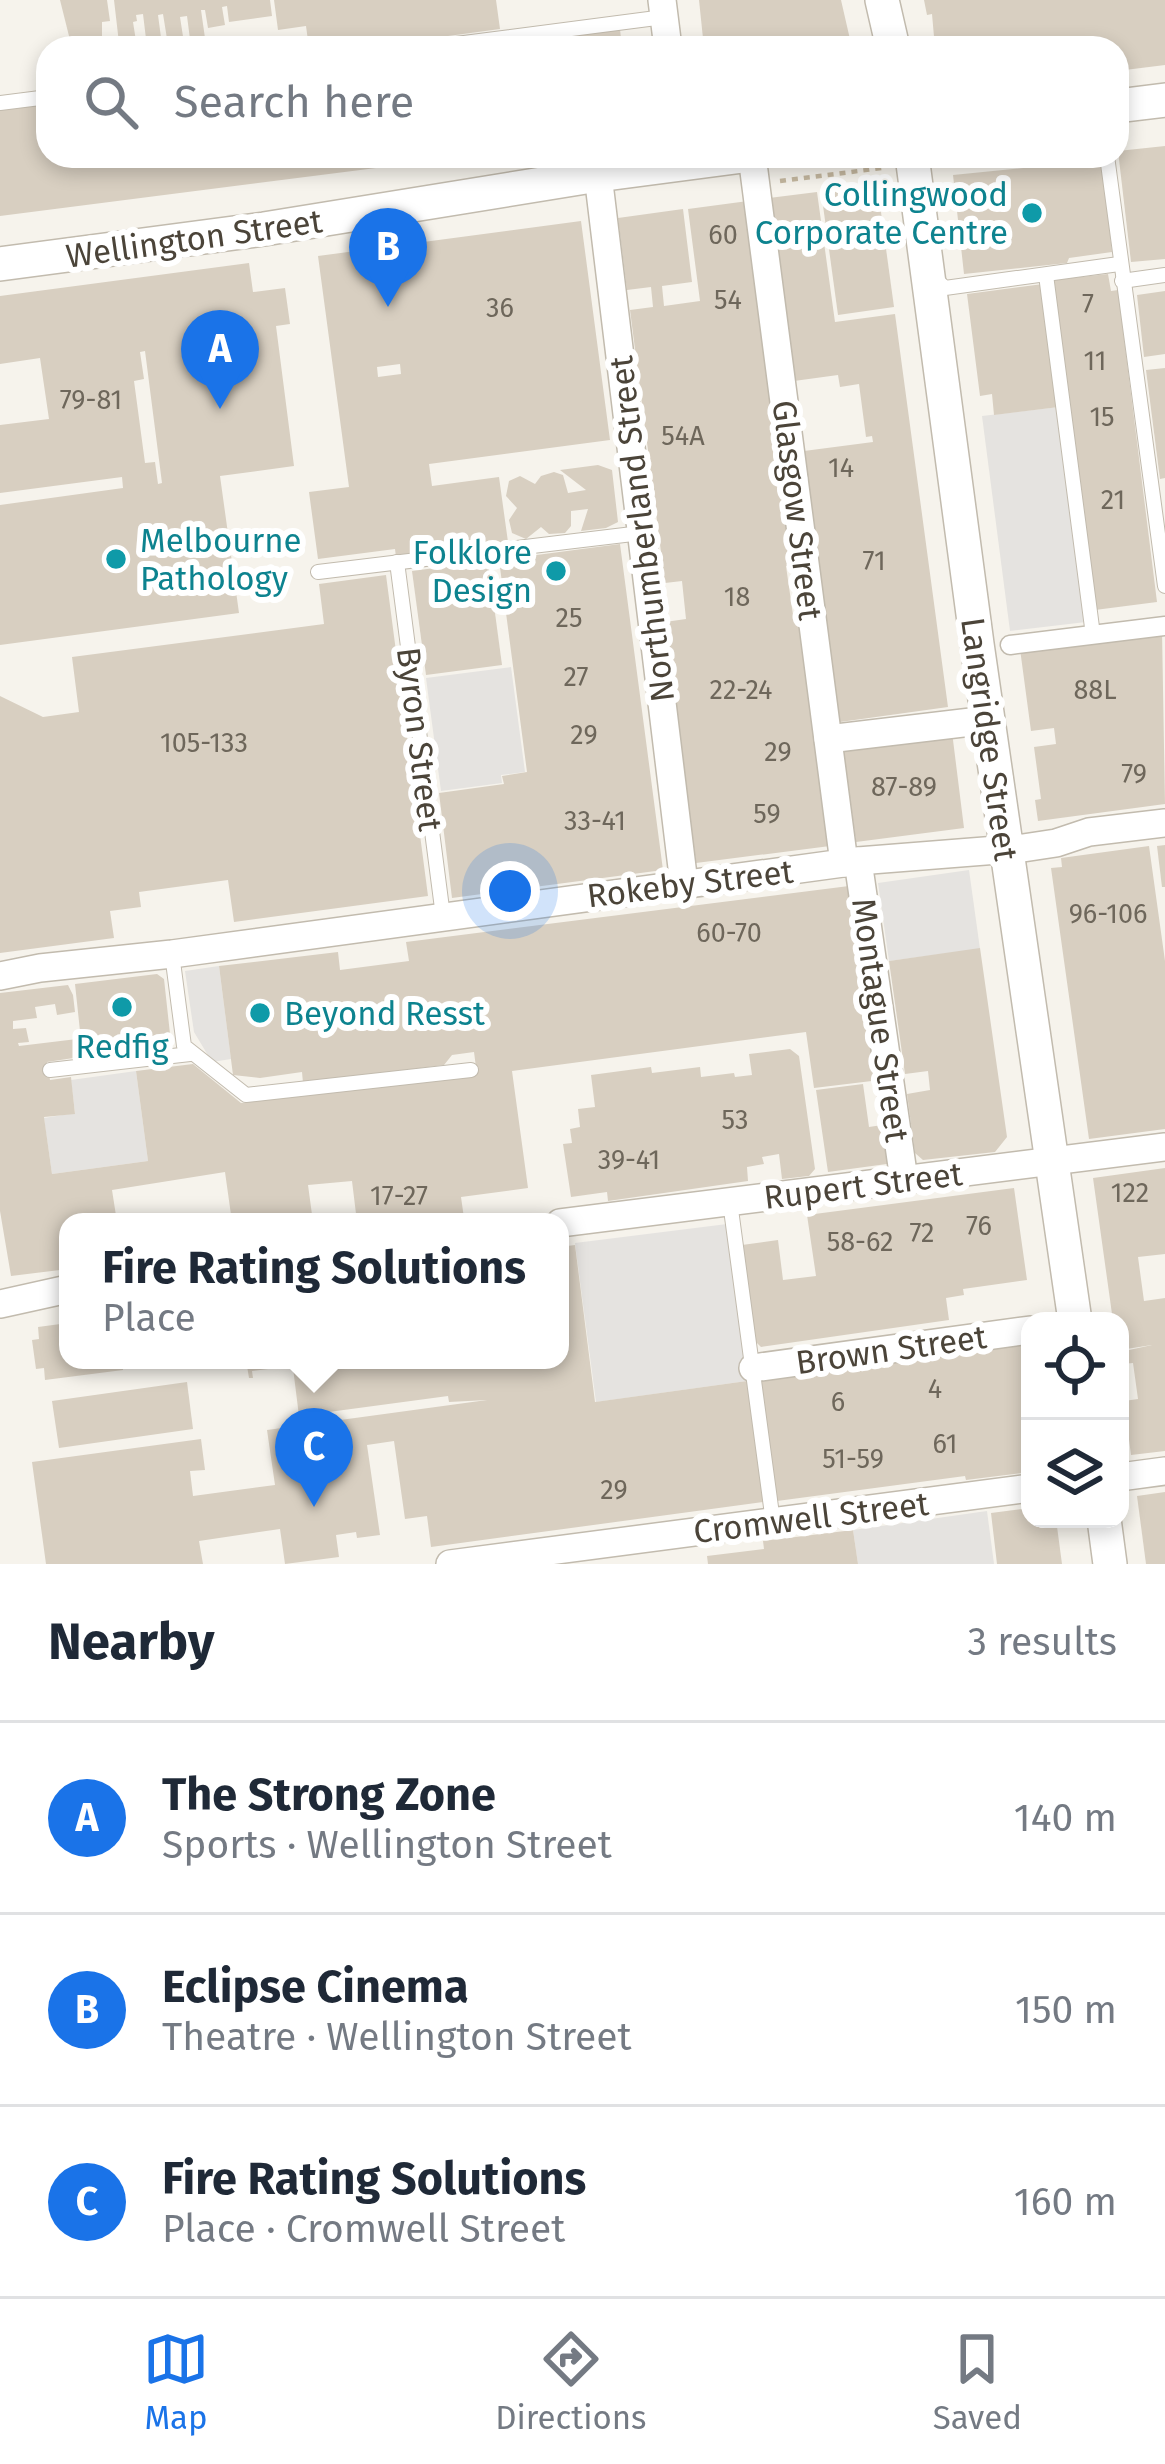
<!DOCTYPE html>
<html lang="en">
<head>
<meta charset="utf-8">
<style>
	:root { --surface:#fff; --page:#f6f6f7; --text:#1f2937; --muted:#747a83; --line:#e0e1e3; --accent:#1a73e8 }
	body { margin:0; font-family:"Fira Sans",sans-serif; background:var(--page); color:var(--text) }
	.controls { position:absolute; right:36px; bottom:36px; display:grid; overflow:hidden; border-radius:24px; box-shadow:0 6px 18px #0003 }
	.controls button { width:108px; height:108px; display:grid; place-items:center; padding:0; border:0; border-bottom:3px solid var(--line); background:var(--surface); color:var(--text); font:60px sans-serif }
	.you { position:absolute; left:510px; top:891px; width:42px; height:42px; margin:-30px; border:9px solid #fff; border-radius:50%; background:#1a73e8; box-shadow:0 0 0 18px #1a73e833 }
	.badge { display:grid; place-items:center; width:78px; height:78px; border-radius:50%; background:var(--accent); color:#fff; font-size:39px; font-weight:700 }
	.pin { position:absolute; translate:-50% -99px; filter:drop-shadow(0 3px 6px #0008) }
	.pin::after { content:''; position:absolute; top:63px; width:42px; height:36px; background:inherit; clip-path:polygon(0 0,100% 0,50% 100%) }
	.popup { position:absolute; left:59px; top:1213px; width:510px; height:156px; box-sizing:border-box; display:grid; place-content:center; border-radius:24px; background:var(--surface); filter:drop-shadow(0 3px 9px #0005); font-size:39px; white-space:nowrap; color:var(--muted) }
	.popup b { font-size:45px; color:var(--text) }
	.popup::after { content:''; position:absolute; left:50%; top:100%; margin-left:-24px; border:24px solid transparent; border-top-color:var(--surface) }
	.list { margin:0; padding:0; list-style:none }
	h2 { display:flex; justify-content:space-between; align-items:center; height:156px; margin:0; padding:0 48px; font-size:51px }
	h2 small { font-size:39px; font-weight:400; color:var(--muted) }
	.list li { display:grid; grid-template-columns:78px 1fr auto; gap:36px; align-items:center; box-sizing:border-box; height:192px; padding:0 48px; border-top:3px solid var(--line) }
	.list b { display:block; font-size:45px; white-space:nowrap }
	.list p { margin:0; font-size:39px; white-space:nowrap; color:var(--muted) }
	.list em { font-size:39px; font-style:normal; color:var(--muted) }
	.icon { flex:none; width:66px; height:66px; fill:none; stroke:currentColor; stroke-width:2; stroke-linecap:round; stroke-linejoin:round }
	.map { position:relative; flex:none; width:1165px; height:1564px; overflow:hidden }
	.search { position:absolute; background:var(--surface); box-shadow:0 6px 18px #0003; left:36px; right:36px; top:36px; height:132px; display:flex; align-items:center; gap:30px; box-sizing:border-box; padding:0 42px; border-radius:36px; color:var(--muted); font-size:45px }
	.sheet { height:732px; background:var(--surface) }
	nav { display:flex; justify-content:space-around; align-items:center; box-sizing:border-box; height:168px; border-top:3px solid var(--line); background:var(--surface); font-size:33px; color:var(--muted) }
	nav a { display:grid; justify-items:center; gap:6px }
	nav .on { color:var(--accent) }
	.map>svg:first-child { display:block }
	.parking { fill:#e5e3e0 }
	.building { fill:#d8cfc1; fill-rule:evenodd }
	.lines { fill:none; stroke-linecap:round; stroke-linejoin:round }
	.service-casing { stroke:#c2bbae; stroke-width:16 }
	.pedestrian-casing { stroke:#c2bbae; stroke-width:21 }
	.minor-casing { stroke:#c2bbae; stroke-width:30 }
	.tertiary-casing { stroke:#c2bbae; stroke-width:36 }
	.path { stroke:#c4b79f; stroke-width:4.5; stroke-dasharray:6 6; stroke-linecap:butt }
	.service { stroke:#fff; stroke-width:14 }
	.pedestrian { stroke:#fff; stroke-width:18 }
	.minor { stroke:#fff; stroke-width:27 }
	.tertiary { stroke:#fff; stroke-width:33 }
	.culture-dot { fill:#0f9aa8; stroke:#fff; stroke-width:4.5 }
	.labels { text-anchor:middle; stroke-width:12; stroke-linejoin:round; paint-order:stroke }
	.number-label { font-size:27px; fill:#6e675b }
	.culture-label { font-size:33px; fill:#0d838f; stroke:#fff; text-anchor:end }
	.street-label { font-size:33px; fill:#4b4439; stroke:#fff }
</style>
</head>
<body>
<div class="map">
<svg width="1165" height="1564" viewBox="0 0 1165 1564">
	<rect width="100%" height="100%" fill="#f6f3ec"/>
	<!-- parking -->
	<g class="parking">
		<polygon points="1059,407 1086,622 1010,631 982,416"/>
		<polygon points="511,667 525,772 501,775 502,783 441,791 426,678"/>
		<polygon points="969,870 980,949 889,961 878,883"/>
		<polygon points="219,966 231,1059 212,1062 194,1032 185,971"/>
		<polygon points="136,1071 148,1161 52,1174 44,1118 75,1113 71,1080"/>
		<polygon points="727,1224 747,1381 596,1402 575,1243"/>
		<polygon points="987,1511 994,1564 858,1564 853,1530"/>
	</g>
	<!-- building -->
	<g class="building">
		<polygon points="60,0 107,0 110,21 102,22 102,48 77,48 76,43 71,44"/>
		<polygon points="114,0 270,0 272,16 229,22 227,6 222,7 225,25 208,28 205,10 201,10 206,45 191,47 187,16 180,17 184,43 168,45 163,14 158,15 162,45 147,47 143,14 136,15 137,21 133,22 136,41 119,43"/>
		<polygon points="274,0 496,0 500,29 359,48 309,48 306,26 278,30"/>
		<polygon points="699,0 841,0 852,48 704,48"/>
		<polygon points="924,0 1165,0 1165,65 1117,71 1117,48 935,48 932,14 927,15"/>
		<polygon points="620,29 622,48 510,48 510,45"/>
		<polygon points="48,103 48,156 447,159 0,216 0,109"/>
		<polygon points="1165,146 1165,259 1131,262 1118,151"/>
		<polygon points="1102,160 1112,252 1069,258 1067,263 964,274 953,175"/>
		<polygon points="877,183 894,307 838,315 821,191"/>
		<polygon points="817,192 835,322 895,314 948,707 840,722 804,451 873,442 872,436 866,437 859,384 840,387 838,375 794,381 769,198"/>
		<polygon points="748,201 795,564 786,566 794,622 798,621 803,646 830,846 696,863 665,622 686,619 682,581 665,583 630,310 653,307 651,287 627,290 618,218 683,209 692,282 662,286 664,306 700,301 688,209"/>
		<path d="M581 221 610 440 429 464 432 486 499 477 508 542 396 557 395 549 318 559 309 492 349 487 318 256ZM400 364 401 374 378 377 377 367Z"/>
		<path d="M249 263 253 292 285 288 290 324 276 326 294 466 220 476 239 613 0 645V505L123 488 122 477 0 493V425L49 419 40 358 0 364V296ZM145 351 162 483 158 484 155 462 145 463 134 381 144 379 140 352Z"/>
		<polygon points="1108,274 1111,291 1118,290 1157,602 1095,610 1053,280"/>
		<polygon points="1043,284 1059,407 994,415 992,394 980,396 967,294"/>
		<polygon points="1165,291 1165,354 1144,357 1137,295"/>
		<polygon points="1165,368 1165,478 1160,479 1146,370"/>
		<polygon points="598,465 612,470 618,522 606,528 581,531 588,509 571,511 571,526 565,533 549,534 541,527 526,539 512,533 509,520 517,508 506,496 509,481 520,476 535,484 541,476 554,472 563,475 568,493 586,490 560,470"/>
		<polygon points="620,544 663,870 452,898 439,793 504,784 502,776 527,772 499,560"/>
		<polygon points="488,561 502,665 426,675 412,571"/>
		<polygon points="386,575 428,896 234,922 228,880 139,892 141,907 110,911 114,938 0,953 0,696 43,717 79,712 72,657 324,624 319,584"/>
		<polygon points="1162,630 1165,804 1038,821 1035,800 1041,799 1034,747 1056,744 1054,728 1031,731 1020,649"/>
		<polygon points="952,732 964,828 856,842 843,746"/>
		<polygon points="1165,845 1165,887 1162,887 1157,846"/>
		<polygon points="1149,846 1165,961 1165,1129 1089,1139 1051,868 1062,867 1061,858"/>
		<polygon points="849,886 880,1080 814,1088 806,1032 512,1071 528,1188 461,1197 464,1218 357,1222 352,1181 308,1185 313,1222 232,1222 225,1172 112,1190 117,1222 68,1222 68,1269 11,1276 0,1211 0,993 68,985 73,995 75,1012 57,1015 55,1004 35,1007 37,1018 13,1021 13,1029 26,1028 29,1042 18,1043 19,1046 77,1039 80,1057 47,1062 50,1080 71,1077 75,1114 44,1117 52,1174 148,1161 136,1071 193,1064 241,1103 477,1075 474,1052 452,1055 444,1065 303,1083 302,1072 260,1078 233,1075 219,966 338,952 340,970 409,961 406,942"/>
		<polygon points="980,948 1007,1137 995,1152 923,1160 915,1153 907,1094 930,1090 928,1071 905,1074 889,961"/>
		<polygon points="157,974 164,979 171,1043 163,1049 101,1056 100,1051 94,1053 87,1047 85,1031 80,1031 75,984"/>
		<polygon points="790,1049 799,1056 815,1169 809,1176 782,1179 779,1154 762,1157 764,1164 747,1167 748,1181 608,1201 607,1192 571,1197 563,1144 572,1143 570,1129 580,1127 578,1109 595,1107 591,1075 651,1067 652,1073 700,1067 701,1077 734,1073 735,1077 752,1075 749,1054"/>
		<polygon points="863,1084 869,1127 889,1124 894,1163 828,1172 816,1090"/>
		<polygon points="1165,1168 1165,1254 1138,1257 1144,1301 1165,1298 1165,1451 1131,1455 1124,1401 1138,1399 1133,1363 1122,1364 1120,1352 1152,1345 1120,1350 1120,1321 1113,1321 1093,1178"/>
		<polygon points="1014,1188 1027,1280 963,1289 964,1295 946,1298 949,1320 761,1347 755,1341 742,1245 778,1240 783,1280 816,1276 807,1215"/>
		<polygon points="575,1245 595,1402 747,1381 763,1502 431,1547 427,1516 405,1519 394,1441 367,1445 380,1535 357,1538 356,1532 336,1535 339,1557 285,1564 280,1529 199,1541 203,1564 46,1564 32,1462 201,1439 205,1470 190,1471 193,1496 275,1485 267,1430 487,1400 449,1402 448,1396 299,1416 292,1360 560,1360 560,1247"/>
		<polygon points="68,1323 68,1360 122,1360 123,1370 45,1380 44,1368 36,1369 32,1340 39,1339 38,1327"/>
		<polygon points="1030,1343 1030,1472 966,1480 965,1476 777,1501 761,1379"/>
		<polygon points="246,1360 275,1360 276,1368 252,1371 253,1378 249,1378"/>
		<polygon points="187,1382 193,1429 59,1448 52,1401"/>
		<polygon points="1165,1492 1165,1564 1146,1564 1137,1496"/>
		<polygon points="1030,1508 1030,1519 1056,1519 1062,1564 997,1564 991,1513"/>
		<polygon points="853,1530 858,1564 708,1564 707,1556 764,1549 763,1541"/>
	</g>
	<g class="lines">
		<!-- service casing -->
		<g class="service-casing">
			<g id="service">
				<polyline points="425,48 664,17"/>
				<polyline points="0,103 48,97"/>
				<polyline points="1107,156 1165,586"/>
				<polyline points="1046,275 1093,635"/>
				<polyline points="933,277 945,288 1119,264"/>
				<polyline points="1122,281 1165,275"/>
				<polyline points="397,562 443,916"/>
				<polyline points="318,572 641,533"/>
				<polyline points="172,954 184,1046 246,1095 471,1070"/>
				<polyline points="50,1070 190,1054"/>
				<polyline points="730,1202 773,1522"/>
			</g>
		</g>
		<!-- pedestrian casing -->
		<g class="pedestrian-casing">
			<polyline id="pedestrian" points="1010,645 1165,626"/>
		</g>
		<!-- minor casing -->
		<g class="minor-casing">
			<g id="minor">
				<polyline points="662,0 668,48"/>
				<polyline points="752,156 844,863"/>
				<polyline points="598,175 684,884"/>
				<polyline points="828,739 988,720"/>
				<polyline points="858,861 904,1180"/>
				<polyline points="0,976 40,968 172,954 858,861 1023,848 1056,843 1089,832 1165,823"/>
				<polyline points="560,1223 1165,1147"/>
				<polyline points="0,1304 68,1289"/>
				<polyline points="753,1368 1030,1330"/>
				<polyline points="1120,1477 1165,1471"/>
				<polyline points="450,1564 1030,1488"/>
			</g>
		</g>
		<!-- tertiary casing -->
		<g class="tertiary-casing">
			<g id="tertiary">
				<polyline points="882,0 893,48"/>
				<polyline points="1117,106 1165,100"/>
				<polyline points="912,156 977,644 1075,1321"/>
				<polyline points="0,264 264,229 598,175 743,156"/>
				<polyline points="1104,1519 1110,1564"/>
			</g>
		</g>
		<!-- path -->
		<g class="path">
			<polyline points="941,160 971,156"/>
			<polyline points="780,181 882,168"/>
		</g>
		<!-- service -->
		<use href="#service" class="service"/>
		<!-- pedestrian -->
		<use href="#pedestrian" class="pedestrian"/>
		<!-- minor -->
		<use href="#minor" class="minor"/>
		<!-- tertiary -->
		<use href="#tertiary" class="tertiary"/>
	</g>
	<!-- markers -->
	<g class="culture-dot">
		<circle cx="1032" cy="213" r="12"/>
		<circle cx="116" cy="559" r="12"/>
		<circle cx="556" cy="571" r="12"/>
		<circle cx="122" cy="1007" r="12"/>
		<circle cx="260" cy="1013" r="12"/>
	</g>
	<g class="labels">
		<!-- number labels -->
		<g class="number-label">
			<text x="723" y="244">60</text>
			<text x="728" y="309">54</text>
			<text x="1088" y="313">7</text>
			<text x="500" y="317">36</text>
			<text x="1095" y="370">11</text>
			<text x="91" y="409">79-81</text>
			<text x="1102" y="426">15</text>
			<text x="683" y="445">54A</text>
			<text x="841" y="477">14</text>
			<text x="1113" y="509">21</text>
			<text x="874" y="570">71</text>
			<text x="737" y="606">18</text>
			<text x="569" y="627">25</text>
			<text x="576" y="686">27</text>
			<text x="741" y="699">22-24</text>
			<text x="1095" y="699">88L</text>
			<text x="584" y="744">29</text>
			<text x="204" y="752">105-133</text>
			<text x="778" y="761">29</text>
			<text x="1134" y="783">79</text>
			<text x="904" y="796">87-89</text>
			<text x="767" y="823">59</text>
			<text x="595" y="830">33-41</text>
			<text x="1108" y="923">96-106</text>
			<text x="729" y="942">60-70</text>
			<text x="735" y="1129">53</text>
			<text x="629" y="1169">39-41</text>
			<text x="1130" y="1202">122</text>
			<text x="399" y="1205">17-27</text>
			<text x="979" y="1235">76</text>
			<text x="922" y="1242">72</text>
			<text x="860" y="1251">58-62</text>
			<text x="935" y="1398">4</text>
			<text x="838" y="1411">6</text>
			<text x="945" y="1453">61</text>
			<text x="853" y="1468">51-59</text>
			<text x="614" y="1499">29</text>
		</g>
		<!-- culture labels -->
		<g class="culture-label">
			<text x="1008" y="206">Collingwood<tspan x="1008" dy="38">Corporate Centre</tspan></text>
			<text x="140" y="552" text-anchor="start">Melbourne<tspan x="140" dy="38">Pathology</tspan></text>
			<text x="532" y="564">Folklore<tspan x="532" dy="38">Design</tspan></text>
			<text x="284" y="1025" text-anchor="start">Beyond Resst</text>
			<text x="122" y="1058" text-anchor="middle">Redfig</text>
		</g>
		<!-- street labels -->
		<g class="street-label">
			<text transform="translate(194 238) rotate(-8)" y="12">Wellington Street</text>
			<text transform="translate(798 510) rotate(83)" y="12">Glasgow Street</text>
			<text transform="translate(641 529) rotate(-97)" y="12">Northumberland Street</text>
			<text transform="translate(420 739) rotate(83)" y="12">Byron Street</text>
			<text transform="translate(990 739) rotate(82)" y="12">Langridge Street</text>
			<text transform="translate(690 883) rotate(-7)" y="12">Rokeby Street</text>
			<text transform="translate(881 1020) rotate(82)" y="12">Montague Street</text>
			<text transform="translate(863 1185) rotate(-7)" y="12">Rupert Street</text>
			<text transform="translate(891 1349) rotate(-8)" y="12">Brown Street</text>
			<text transform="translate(811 1517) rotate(-7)" y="12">Cromwell Street</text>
		</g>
	</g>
</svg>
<div class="controls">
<button><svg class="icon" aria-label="locate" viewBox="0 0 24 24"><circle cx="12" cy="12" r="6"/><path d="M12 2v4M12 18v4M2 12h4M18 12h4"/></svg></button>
<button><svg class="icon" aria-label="layers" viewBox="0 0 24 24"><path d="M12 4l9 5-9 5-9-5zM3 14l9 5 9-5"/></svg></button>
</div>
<div class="you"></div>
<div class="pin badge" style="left:220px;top:409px">A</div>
<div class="pin badge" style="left:388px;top:307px">B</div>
<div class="pin badge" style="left:314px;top:1507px">C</div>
<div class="popup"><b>Fire Rating Solutions</b>Place</div>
<div class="search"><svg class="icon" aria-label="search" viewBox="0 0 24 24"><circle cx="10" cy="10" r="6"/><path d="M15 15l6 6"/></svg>Search here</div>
</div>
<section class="sheet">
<h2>Nearby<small>3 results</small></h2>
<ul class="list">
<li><span class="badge">A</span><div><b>The Strong Zone</b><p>Sports · Wellington Street</p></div><em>140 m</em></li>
<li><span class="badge">B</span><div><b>Eclipse Cinema</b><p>Theatre · Wellington Street</p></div><em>150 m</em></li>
<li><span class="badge">C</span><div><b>Fire Rating Solutions</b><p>Place · Cromwell Street</p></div><em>160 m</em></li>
</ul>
</section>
<nav>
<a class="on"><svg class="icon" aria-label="map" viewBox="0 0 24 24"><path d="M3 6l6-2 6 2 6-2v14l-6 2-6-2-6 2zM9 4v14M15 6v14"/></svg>Map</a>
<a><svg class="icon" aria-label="directions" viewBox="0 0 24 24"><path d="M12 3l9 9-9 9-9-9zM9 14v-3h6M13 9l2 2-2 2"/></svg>Directions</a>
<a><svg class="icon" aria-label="saved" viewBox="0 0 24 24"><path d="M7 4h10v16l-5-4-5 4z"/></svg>Saved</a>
</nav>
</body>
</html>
